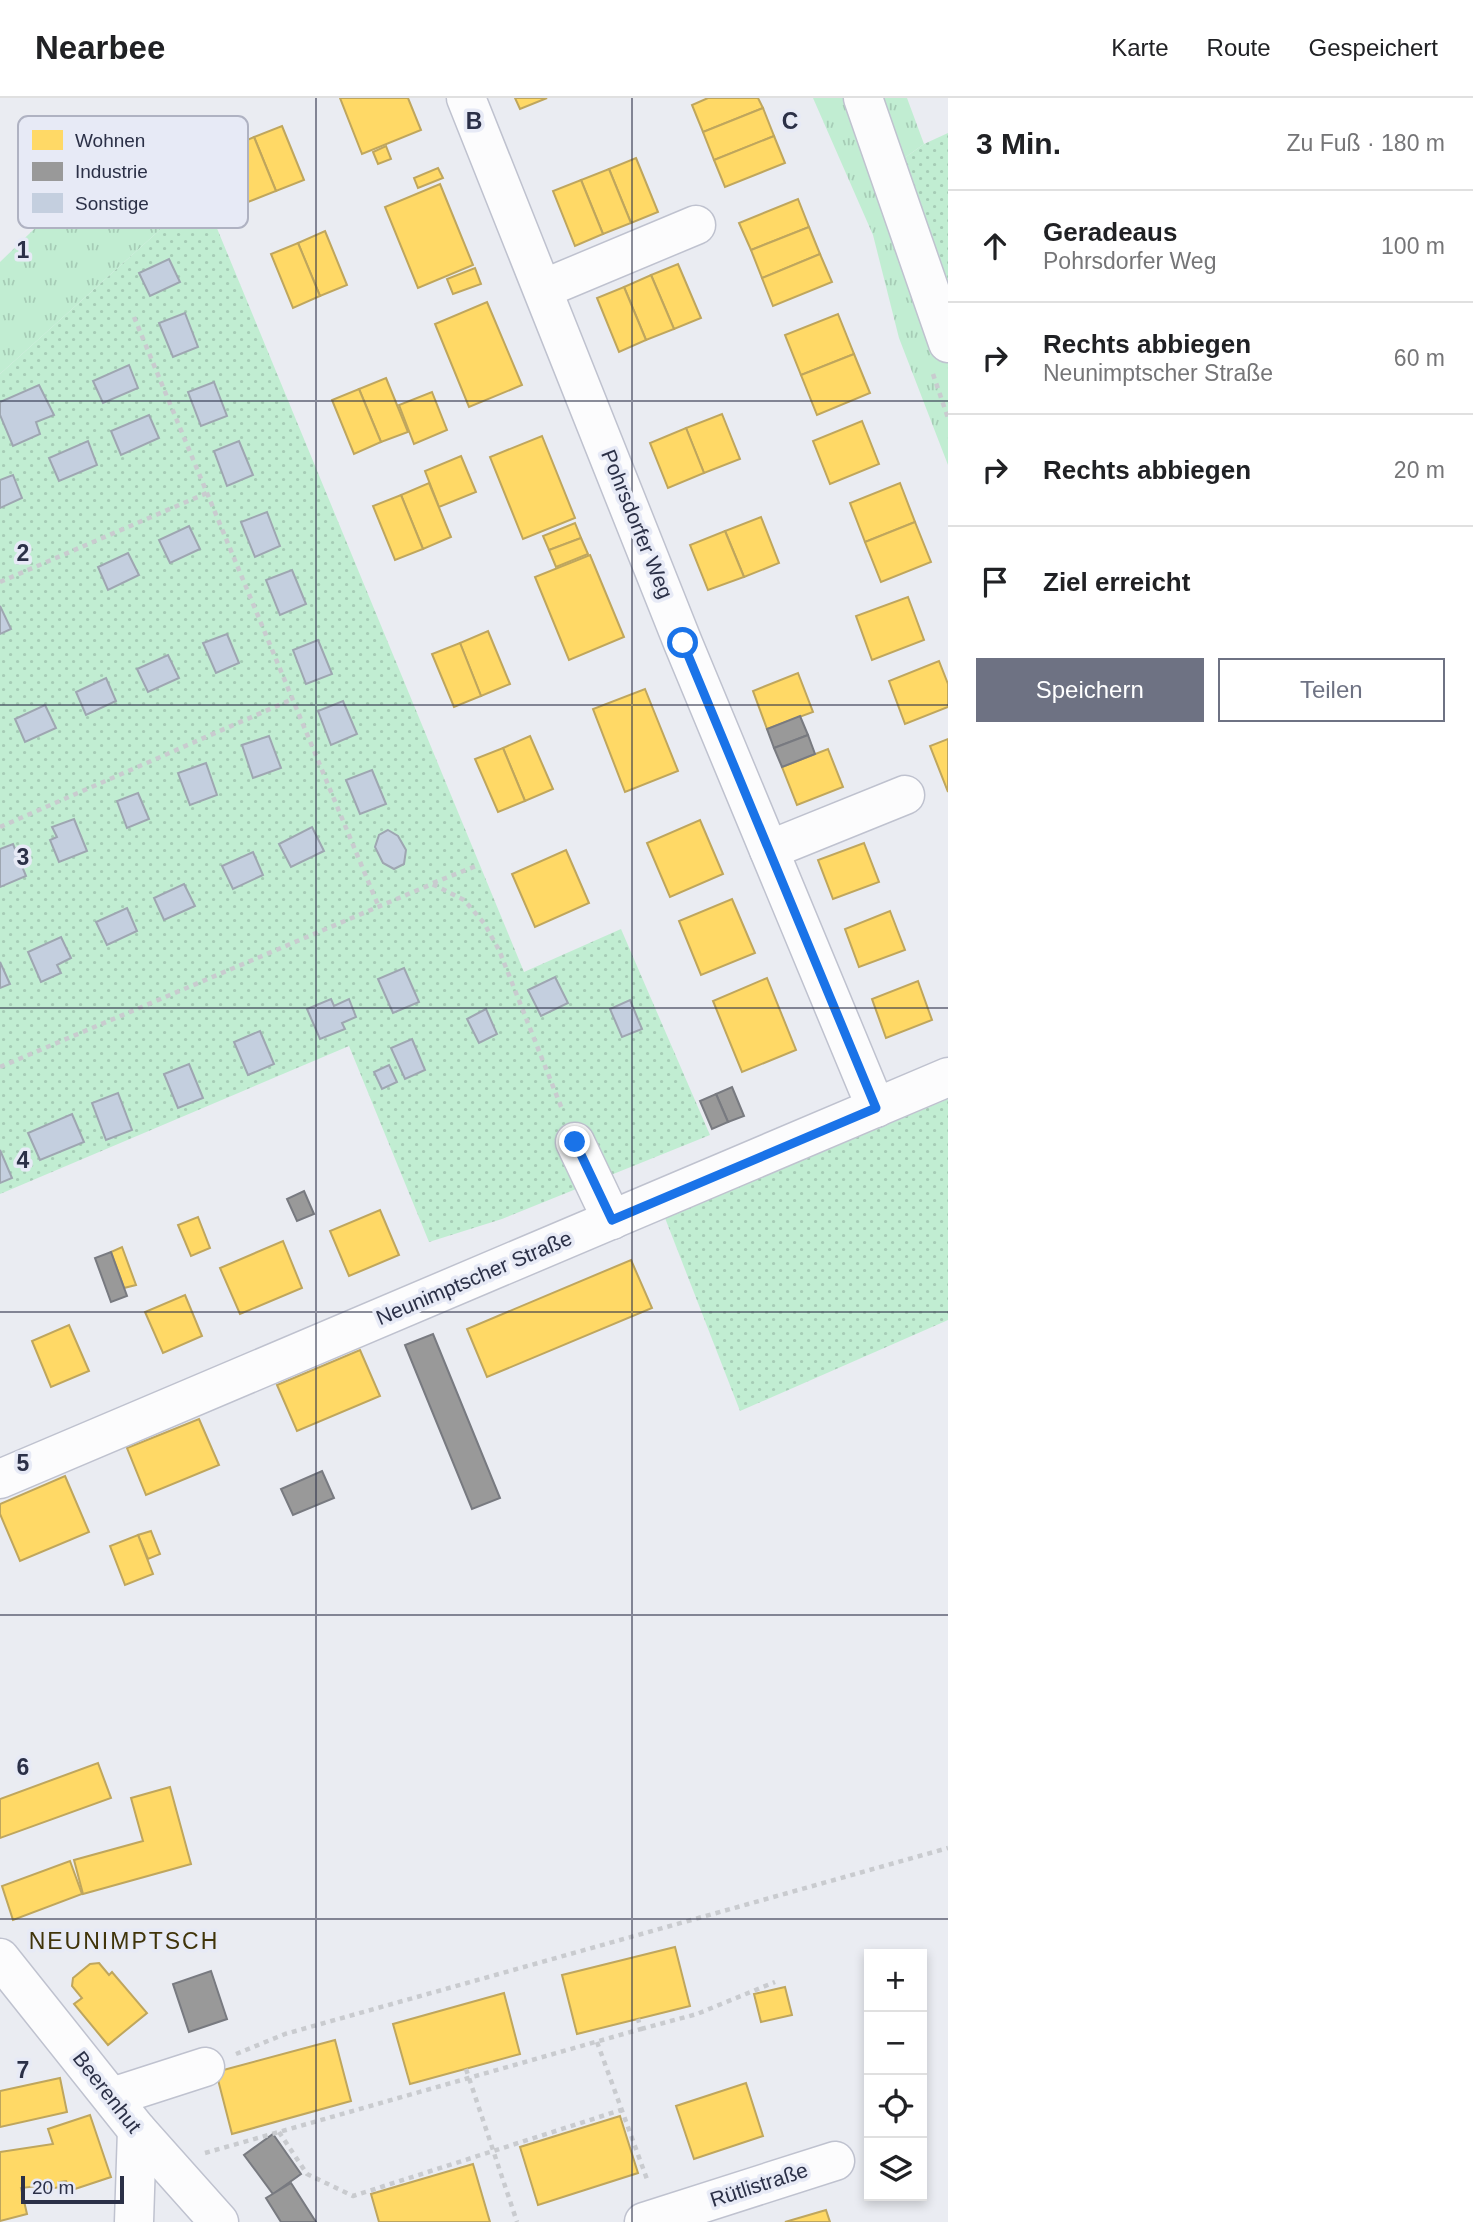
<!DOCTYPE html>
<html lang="de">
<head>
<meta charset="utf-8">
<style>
	:root { --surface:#fff; --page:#f6f6f6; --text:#202124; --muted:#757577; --line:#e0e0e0; --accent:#6e7283 }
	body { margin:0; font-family:Helvetica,sans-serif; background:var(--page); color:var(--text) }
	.controls { position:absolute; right:21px; bottom:21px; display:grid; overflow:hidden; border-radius:0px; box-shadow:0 4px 10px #0003 }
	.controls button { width:63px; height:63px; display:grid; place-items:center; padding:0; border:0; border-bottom:2px solid var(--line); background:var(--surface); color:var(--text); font:35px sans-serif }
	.scale { position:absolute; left:21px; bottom:18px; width:103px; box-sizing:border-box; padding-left:7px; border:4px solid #2b3047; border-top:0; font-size:19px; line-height:24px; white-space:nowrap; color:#2b3047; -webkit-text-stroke:5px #e7eaf6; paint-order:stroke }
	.stop { position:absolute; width:21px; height:21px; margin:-16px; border:5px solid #1a73e8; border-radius:50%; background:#fff }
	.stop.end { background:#1a73e8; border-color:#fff; box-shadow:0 2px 7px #0008 }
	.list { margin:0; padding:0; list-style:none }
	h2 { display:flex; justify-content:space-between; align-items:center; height:91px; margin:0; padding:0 28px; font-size:30px }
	h2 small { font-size:23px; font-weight:400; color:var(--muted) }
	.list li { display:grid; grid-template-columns:46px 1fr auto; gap:21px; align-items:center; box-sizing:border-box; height:112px; padding:0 28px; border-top:2px solid var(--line) }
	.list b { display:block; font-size:26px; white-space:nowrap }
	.list p { margin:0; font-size:23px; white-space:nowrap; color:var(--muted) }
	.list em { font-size:23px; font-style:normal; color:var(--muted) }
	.actions { display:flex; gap:14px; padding:21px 28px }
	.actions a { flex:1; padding:16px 0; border:2px solid var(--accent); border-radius:0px; text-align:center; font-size:24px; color:var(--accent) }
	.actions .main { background:var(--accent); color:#fff }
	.icon { flex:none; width:38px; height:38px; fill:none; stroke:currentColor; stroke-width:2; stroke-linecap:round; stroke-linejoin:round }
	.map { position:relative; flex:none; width:948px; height:2124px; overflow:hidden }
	header { display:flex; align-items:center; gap:42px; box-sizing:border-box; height:98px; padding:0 35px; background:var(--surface); border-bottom:2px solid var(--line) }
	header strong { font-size:33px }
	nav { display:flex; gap:38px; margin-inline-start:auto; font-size:24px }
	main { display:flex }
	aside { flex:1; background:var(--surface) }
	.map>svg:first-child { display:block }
	.grass { fill:url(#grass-tufts) }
	.garden { fill:url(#garden-dots) }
	.homes { fill:#ffd966; stroke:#bfa65d; stroke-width:2 }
	.industry { fill:#999; stroke:#787a80; stroke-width:2 }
	.building { fill:#c4cfdf; stroke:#9ea6b1; stroke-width:2 }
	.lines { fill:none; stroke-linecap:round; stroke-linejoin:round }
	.minor-casing { stroke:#bfc2cf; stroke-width:41 }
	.path { stroke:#c9cbcf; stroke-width:4.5; stroke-dasharray:5 5; stroke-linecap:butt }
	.minor { stroke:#fcfcfd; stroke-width:38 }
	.route { stroke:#1a73e8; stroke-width:9 }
	.grid { fill:none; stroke:#2b3047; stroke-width:2; stroke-opacity:0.55 }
	.labels { text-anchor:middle; stroke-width:7; stroke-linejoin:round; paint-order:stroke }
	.street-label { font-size:21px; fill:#2b3047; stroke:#e7eaf6 }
	.neighbourhood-label { font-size:23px; letter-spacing:2px; fill:#40340a; stroke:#e7eaf6 }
	.key { fill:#e7eaf6; stroke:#afb2c2; stroke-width:2 }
	.key-label { font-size:19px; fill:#2b3047 }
	.grid-label { font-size:23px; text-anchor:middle; font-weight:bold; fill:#2b3047; stroke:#e7eaf6; stroke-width:7; stroke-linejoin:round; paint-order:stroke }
</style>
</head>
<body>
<header>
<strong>Nearbee</strong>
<nav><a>Karte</a><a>Route</a><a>Gespeichert</a></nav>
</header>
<main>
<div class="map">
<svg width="948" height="2124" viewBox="0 0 948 2124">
	<defs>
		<pattern id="grass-tufts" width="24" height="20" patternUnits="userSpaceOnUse" patternTransform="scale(1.75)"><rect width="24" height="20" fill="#c1edd2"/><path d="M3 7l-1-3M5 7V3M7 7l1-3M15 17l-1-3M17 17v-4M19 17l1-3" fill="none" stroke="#a6ccb6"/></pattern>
		<pattern id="garden-dots" width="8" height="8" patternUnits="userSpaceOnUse" patternTransform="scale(1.75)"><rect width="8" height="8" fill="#c1edd2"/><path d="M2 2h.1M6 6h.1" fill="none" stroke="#a6ccb6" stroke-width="1.8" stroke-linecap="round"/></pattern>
	</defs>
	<rect width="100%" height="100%" fill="#eaecf2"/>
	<!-- grass -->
	<g class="grass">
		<polygon points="813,0 907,0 924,46 889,71 948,245 948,367 899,240 873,137"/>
		<polygon points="148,21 202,94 0,276 0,164"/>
	</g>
	<!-- garden -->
	<g class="garden">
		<polygon points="948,35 948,245 889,71 924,46"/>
		<polygon points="202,94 524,874 621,831 710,1037 502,1121 429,1144 349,948 0,1096 0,276"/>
		<polygon points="948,1001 948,1222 740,1313 665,1120"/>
	</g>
	<!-- homes -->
	<g class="homes">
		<polygon points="340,0 408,0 421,32 362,56"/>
		<polygon points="515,0 547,0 520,11"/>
		<polygon points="708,0 758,0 763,10 703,34 692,7"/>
		<polygon points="763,10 774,38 714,62 703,34"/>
		<polygon points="282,28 304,82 276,93 254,39"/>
		<polygon points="774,38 785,65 725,89 714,62"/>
		<polygon points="254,39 276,93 248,104 226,51"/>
		<polygon points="386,48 391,61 378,66 373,54"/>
		<polygon points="636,60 658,114 631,125 609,71"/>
		<polygon points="438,70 443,80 418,90 414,80"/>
		<polygon points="609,71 631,125 603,136 581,82"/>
		<polygon points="581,82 603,136 575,148 553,93"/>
		<polygon points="440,86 473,167 418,190 385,109"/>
		<polygon points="798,101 809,129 751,152 739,125"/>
		<polygon points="809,129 820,156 762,180 751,152"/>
		<polygon points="325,133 347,187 320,198 298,145"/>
		<polygon points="298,145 320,198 293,210 271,156"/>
		<polygon points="820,156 832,184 773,208 762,180"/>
		<polygon points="678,166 701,220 674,231 651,177"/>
		<polygon points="475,170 481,186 453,196 447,181"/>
		<polygon points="651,177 674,231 646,242 624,189"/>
		<polygon points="624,189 646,242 619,254 597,200"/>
		<polygon points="487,204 522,287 469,309 435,226"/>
		<polygon points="838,216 854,256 801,277 785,237"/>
		<polygon points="854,256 870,295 817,317 801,277"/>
		<polygon points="386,280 408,334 381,344 359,291"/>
		<polygon points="359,291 381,344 354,356 332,302"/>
		<polygon points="432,294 447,332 414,346 399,307"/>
		<polygon points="722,316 740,361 704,375 686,330"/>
		<polygon points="862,323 879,366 830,386 813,343"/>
		<polygon points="686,330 704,375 668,390 650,345"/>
		<polygon points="542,338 575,420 523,441 490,359"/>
		<polygon points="461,358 476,394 439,409 425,373"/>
		<polygon points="429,385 451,439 423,451 401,397"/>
		<polygon points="900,385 915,424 865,444 850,405"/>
		<polygon points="401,397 423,451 395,462 373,408"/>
		<polygon points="761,419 779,465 744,479 725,433"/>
		<polygon points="915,424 931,464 881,484 865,444"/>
		<polygon points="575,425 581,440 549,452 543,438"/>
		<polygon points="725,433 744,479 708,492 690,447"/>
		<polygon points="581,440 588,456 556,469 549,452"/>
		<polygon points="590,457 624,539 569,562 535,479"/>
		<polygon points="908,499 924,542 872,562 856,518"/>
		<polygon points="488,533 510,586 481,598 460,545"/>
		<polygon points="460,545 481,598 454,609 432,556"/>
		<polygon points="939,563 948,586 948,609 905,626 889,583"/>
		<polygon points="798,575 813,614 767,631 753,593"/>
		<polygon points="645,591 678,673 625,694 593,611"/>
		<polygon points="530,638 553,691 525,703 503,650"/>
		<polygon points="948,641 948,694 930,648"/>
		<polygon points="503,650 525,703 498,714 475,661"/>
		<polygon points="828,651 843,689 797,707 782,669"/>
		<polygon points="700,722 723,776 670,799 647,745"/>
		<polygon points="864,745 879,784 833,801 818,762"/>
		<polygon points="566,752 589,805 535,829 512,776"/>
		<polygon points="732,801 755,855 701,877 679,823"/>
		<polygon points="890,813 905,852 859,869 845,831"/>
		<polygon points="767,880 796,952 742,974 713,903"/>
		<polygon points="918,883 932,922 886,940 872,901"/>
		<polygon points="380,1112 399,1157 349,1178 330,1133"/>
		<polygon points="198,1119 210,1150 191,1158 178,1127"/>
		<polygon points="283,1143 302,1190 240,1216 220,1170"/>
		<polygon points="122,1149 136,1187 124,1190 111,1154"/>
		<polygon points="631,1162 652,1210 487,1279 467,1231"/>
		<polygon points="185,1197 202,1238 163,1255 145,1214"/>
		<polygon points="69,1227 89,1273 51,1289 32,1243"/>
		<polygon points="360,1252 380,1298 297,1333 277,1287"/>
		<polygon points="199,1321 219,1367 146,1397 127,1350"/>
		<polygon points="65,1378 89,1434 20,1463 0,1416 0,1406"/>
		<polygon points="151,1433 160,1456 148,1461 138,1437"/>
		<polygon points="138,1437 153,1476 125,1487 110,1448"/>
		<polygon points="98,1665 111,1700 0,1740 0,1701"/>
		<polygon points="170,1689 191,1766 83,1796 74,1762 143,1743 131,1700"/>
		<polygon points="70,1763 82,1796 13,1822 2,1788"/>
		<polygon points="675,1849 690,1908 577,1936 562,1877"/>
		<polygon points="99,1865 109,1877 112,1874 147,1915 108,1947 74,1906 82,1900 72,1888 73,1880 90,1866"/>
		<polygon points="785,1889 792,1917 761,1924 754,1896"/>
		<polygon points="504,1895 520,1956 410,1986 393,1926"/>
		<polygon points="335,1942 351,2003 232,2036 216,1974"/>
		<polygon points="60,1980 67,2014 0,2029 0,1993"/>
		<polygon points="746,1985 763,2038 694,2061 676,2008"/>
		<polygon points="90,2017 111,2079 69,2093 66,2083 59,2084 60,2089 38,2093 37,2088 21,2090 27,2116 0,2123 0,2054 53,2046 48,2031"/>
		<polygon points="620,2018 638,2075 538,2107 520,2049"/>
		<polygon points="473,2066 490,2124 379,2124 371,2096"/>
		<polygon points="826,2112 830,2124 785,2124"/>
	</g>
	<!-- industry -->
	<g class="industry">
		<polygon points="800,618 808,637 774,650 767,631"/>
		<polygon points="808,637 815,656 782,669 774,650"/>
		<polygon points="732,989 744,1018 728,1024 716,996"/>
		<polygon points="716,996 728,1024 712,1031 700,1003"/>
		<polygon points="304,1093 314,1116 297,1123 287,1101"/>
		<polygon points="111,1154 127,1198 111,1204 95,1160"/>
		<polygon points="433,1236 500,1400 472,1411 405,1247"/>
		<polygon points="322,1373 334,1400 293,1417 281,1391"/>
		<polygon points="211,1873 227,1921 189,1934 173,1886"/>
		<polygon points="273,2036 301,2076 273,2096 244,2057"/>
		<polygon points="291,2085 316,2124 281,2124 266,2100"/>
	</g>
	<!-- building -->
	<g class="building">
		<polygon points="169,161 180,184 150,198 139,175"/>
		<polygon points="185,215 198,249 173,259 159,225"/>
		<polygon points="129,267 138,290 103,305 93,283"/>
		<polygon points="214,284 227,318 201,328 188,294"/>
		<polygon points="39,287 54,317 36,324 40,336 13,348 0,317 0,304"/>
		<polygon points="149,317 159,340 121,357 111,333"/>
		<polygon points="88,343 97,367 59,383 49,360"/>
		<polygon points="239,343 253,377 227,388 214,353"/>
		<polygon points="13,377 22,400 0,410 0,382"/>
		<polygon points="267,414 280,448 255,459 241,424"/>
		<polygon points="189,428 200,451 170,465 159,442"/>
		<polygon points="128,455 139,477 108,492 98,469"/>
		<polygon points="292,472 306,506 280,517 266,482"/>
		<polygon points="0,508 11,531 0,536"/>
		<polygon points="227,536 239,565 216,575 203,545"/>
		<polygon points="318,542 332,576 306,586 293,552"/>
		<polygon points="168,557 179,580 148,594 137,571"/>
		<polygon points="106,580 116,603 86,617 76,594"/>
		<polygon points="343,603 357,636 331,647 318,613"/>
		<polygon points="45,607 56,630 25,644 15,621"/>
		<polygon points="269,638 281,670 253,680 242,647"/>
		<polygon points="206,665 217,697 190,707 178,675"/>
		<polygon points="372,672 386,706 360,716 346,682"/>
		<polygon points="138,695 149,721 127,730 117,703"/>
		<polygon points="74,721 87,753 59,764 50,742 57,739 52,729"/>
		<polygon points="312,729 324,753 291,769 279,746"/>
		<polygon points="388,732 398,738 406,752 404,766 394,771 383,765 375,749 379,737"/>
		<polygon points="13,746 26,778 0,789 0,751"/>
		<polygon points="253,754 263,777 233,791 222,768"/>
		<polygon points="184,786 195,808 164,822 154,800"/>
		<polygon points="127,810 137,833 107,847 96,824"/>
		<polygon points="61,839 71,860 57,867 61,875 41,884 28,854"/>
		<polygon points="0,864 10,886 0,890"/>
		<polygon points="404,870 419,904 393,915 378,881"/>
		<polygon points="555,879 568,905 541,918 528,892"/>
		<polygon points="331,901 334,908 349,901 356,919 342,925 345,931 320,941 307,911"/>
		<polygon points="630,902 642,931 622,939 610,911"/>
		<polygon points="486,911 497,936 479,945 467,921"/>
		<polygon points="260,933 274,966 248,977 234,944"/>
		<polygon points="412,941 425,972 405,981 391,950"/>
		<polygon points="189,966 203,1000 178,1010 164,976"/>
		<polygon points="389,967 397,984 382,991 374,974"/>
		<polygon points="118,995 132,1032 106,1042 92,1005"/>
		<polygon points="72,1016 84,1044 40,1062 28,1035"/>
		<polygon points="0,1052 12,1080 0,1085"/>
	</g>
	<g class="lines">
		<!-- minor casing -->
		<g class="minor-casing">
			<g id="minor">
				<polyline points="466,0 683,545 876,1010"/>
				<polyline points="863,0 948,245"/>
				<polyline points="543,191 696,127"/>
				<polyline points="769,752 905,697"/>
				<polyline points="575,1044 612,1122"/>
				<polyline points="0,1381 948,979"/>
				<polyline points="0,1860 137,2032 219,2124"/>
				<polyline points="112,1999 205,1969"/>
				<polyline points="134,2124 137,2032"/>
				<polyline points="644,2124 835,2063"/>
			</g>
		</g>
		<!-- path -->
		<g class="path">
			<polyline points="134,219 378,807"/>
			<polyline points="933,276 948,320"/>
			<polyline points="0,484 207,395"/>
			<polyline points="0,729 293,601"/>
			<polyline points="433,785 476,768"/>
			<polyline points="0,969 432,786 464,802 484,825 499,852 562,1011"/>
			<polyline points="641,1931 697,1916 775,1884"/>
			<polyline points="597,1944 648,2084"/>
			<polyline points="236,1956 285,1936 948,1750"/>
			<polyline points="466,1971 517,2124"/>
			<polyline points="279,2034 307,2076 353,2098 621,2012"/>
			<polyline points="205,2055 641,1931 638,1921"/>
		</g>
		<!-- minor -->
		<use href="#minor" class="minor"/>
	</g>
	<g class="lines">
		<!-- route -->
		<polyline class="route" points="575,1044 612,1122 876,1010 683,545"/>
	</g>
	<!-- grid -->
	<path class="grid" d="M316 0V2124M632 0V2124M0 303H948M0 607H948M0 910H948M0 1214H948M0 1517H948M0 1821H948"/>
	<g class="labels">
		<!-- street labels -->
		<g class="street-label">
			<text transform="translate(637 426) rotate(68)" y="7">Pohrsdorfer Weg</text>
			<text transform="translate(474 1180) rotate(-23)" y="7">Neunimptscher Straße</text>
			<text transform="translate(107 1994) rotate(52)" y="7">Beerenhut</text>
			<text transform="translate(759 2087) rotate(-18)" y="7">Rütlistraße</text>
		</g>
		<!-- neighbourhood labels -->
		<g class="neighbourhood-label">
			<text x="124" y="1851">NEUNIMPTSCH</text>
		</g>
	</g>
	<!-- legend -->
	<rect x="18" y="18" width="230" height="112" rx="10" class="key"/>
	<rect x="32" y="32" width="31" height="20" fill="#ffd966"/>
	<rect x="32" y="64" width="31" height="19" fill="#999"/>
	<rect x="32" y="95" width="31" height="20" fill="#c4cfdf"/>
	<g class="key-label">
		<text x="75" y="49">Wohnen</text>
		<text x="75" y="80">Industrie</text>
		<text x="75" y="112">Sonstige</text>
	</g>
	<g class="grid-label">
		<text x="474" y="31">B</text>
		<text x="790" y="31">C</text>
		<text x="23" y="160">1</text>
		<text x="23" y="463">2</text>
		<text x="23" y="767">3</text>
		<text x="23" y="1070">4</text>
		<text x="23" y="1373">5</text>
		<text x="23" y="1677">6</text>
		<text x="23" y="1980">7</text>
	</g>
</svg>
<div class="controls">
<button>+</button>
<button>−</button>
<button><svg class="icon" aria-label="locate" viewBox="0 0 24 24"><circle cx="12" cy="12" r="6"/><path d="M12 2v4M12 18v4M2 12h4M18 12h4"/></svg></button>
<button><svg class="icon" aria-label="layers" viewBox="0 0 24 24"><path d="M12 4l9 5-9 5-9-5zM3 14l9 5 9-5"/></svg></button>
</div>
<div class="scale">20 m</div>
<div class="stop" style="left:683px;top:545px"></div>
<div class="stop end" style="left:575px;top:1044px"></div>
</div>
<aside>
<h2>3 Min.<small>Zu Fuß · 180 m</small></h2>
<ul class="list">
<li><svg class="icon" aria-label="ahead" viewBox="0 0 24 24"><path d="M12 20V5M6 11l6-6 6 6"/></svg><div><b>Geradeaus</b><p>Pohrsdorfer Weg</p></div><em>100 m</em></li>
<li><svg class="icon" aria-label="right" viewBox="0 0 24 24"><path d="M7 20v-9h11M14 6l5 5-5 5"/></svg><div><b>Rechts abbiegen</b><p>Neunimptscher Straße</p></div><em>60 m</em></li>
<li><svg class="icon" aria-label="right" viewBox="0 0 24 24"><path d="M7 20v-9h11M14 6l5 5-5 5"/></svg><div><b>Rechts abbiegen</b></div><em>20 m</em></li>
<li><svg class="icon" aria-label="arrive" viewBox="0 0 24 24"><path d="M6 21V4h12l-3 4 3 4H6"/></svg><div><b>Ziel erreicht</b></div></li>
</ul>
<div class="actions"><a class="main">Speichern</a><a>Teilen</a></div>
</aside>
</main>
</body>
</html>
